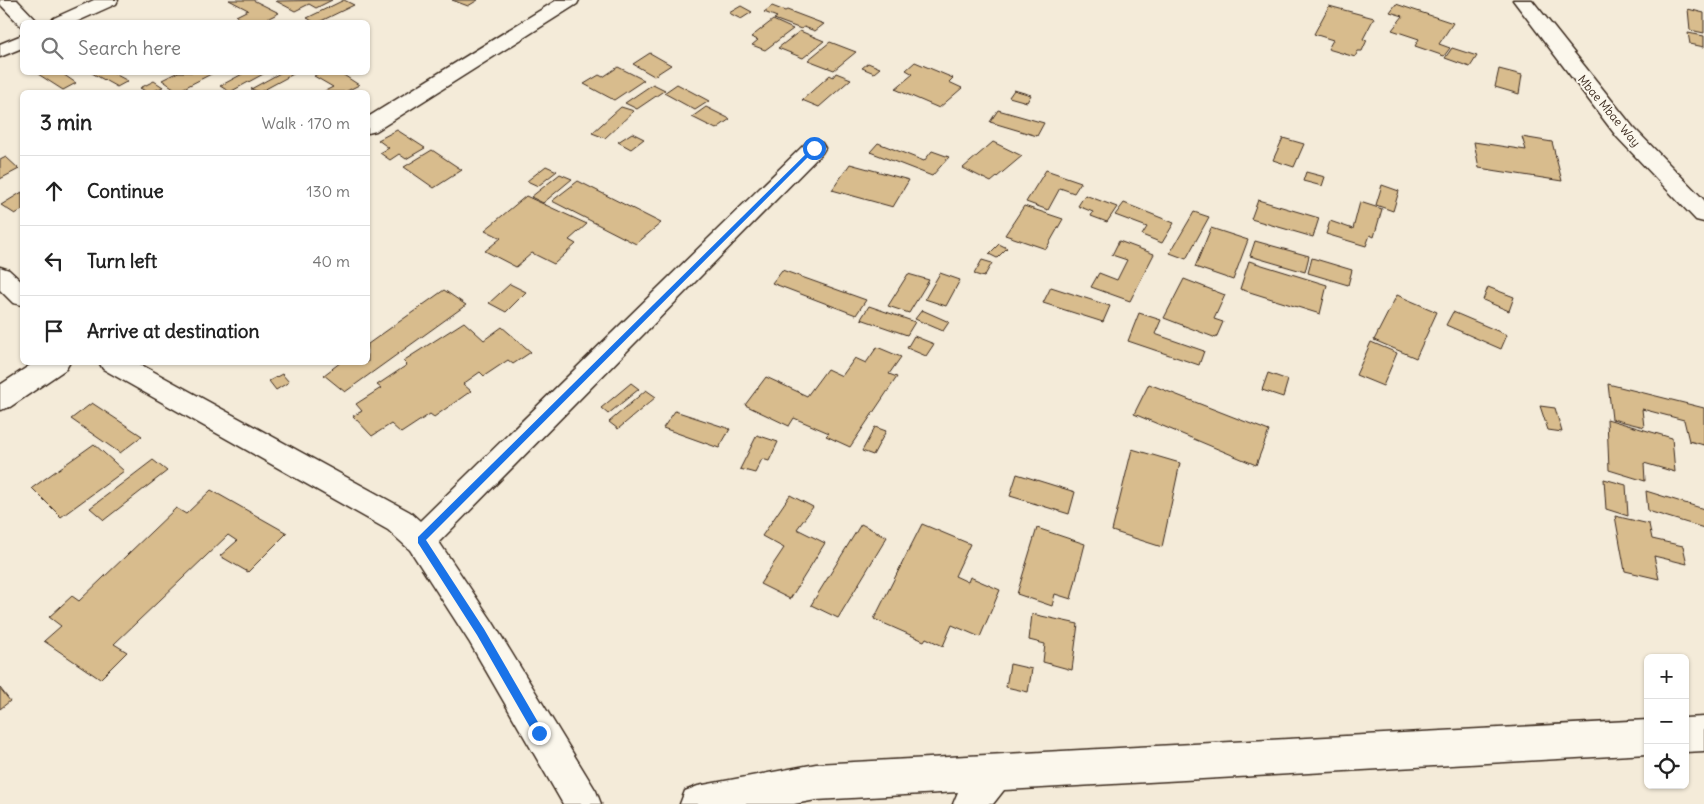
<!DOCTYPE html>
<html lang="en">
<head>
<meta charset="utf-8">
<style>
	:root { --surface:#fff; --page:#f2f2f2; --text:#222; --muted:#767676; --line:#e0e0e0 }
	body { margin:0; font-family:Delius,sans-serif; background:var(--page); color:var(--text) }
	.controls { position:absolute; right:15px; bottom:15px; display:grid; overflow:hidden; border-radius:8px; box-shadow:0 1px 4px #0004 }
	.controls button { width:45px; height:45px; display:grid; place-items:center; padding:0; border:0; border-bottom:1px solid var(--line); background:var(--surface); color:var(--text); font:25px sans-serif }
	.stop { position:absolute; width:15px; height:15px; margin:-11px; border:4px solid #1a73e8; border-radius:50%; background:#fff }
	.stop.end { background:#1a73e8; border-color:#fff; box-shadow:0 1px 5px #0008 }
	.list { margin:0; padding:0; list-style:none }
	h2 { display:flex; justify-content:space-between; align-items:center; height:65px; margin:0; padding:0 20px; font-size:21px }
	h2 small { font-size:16px; font-weight:400; color:var(--muted) }
	.list li { display:grid; grid-template-columns:32px 1fr auto; gap:15px; align-items:center; box-sizing:border-box; height:70px; padding:0 20px; border-top:1px solid var(--line) }
	.list b { display:block; font-size:19px; white-space:nowrap }
	.list em { font-size:16px; font-style:normal; color:var(--muted) }
	.icon { flex:none; width:28px; height:28px; fill:none; stroke:currentColor; stroke-width:2; stroke-linecap:round; stroke-linejoin:round }
	.map { position:relative; flex:none; width:1704px; height:804px; overflow:hidden }
	.search { position:absolute; background:var(--surface); box-shadow:0 1px 4px #0004; left:20px; top:20px; width:350px; height:55px; display:flex; align-items:center; gap:12px; box-sizing:border-box; padding:0 18px; border-radius:8px; color:var(--muted); font-size:19px }
	.panel { position:absolute; background:var(--surface); box-shadow:0 1px 4px #0004; left:20px; top:90px; width:350px; height:275px; border-radius:8px }
	.map>svg:first-child { display:block }
	.building { fill:#d8bc8d; stroke:#3b2a1e }
	.lines { fill:none; stroke-linecap:round; stroke-linejoin:round }
	.minor-casing { stroke:#3b2a1e; stroke-width:3 }
	.minor { fill:#fbf7ec; fill-rule:evenodd }
	.route { fill:#1a73e8 }
	.labels { text-anchor:middle; stroke-width:4; stroke-linejoin:round; paint-order:stroke }
	.far-street-label { font-size:12px; fill:#3b2a1e; stroke:#fbf7ec }
</style>
</head>
<body>
<div class="map">
<svg width="1704" height="804" viewBox="0 0 1704 804">
	<rect width="100%" height="100%" fill="#f4ebd9"/>
	<filter id="ink" filterUnits="userSpaceOnUse"><feTurbulence type="fractalNoise" baseFrequency=".02" numOctaves="2"/><feDisplacementMap in="SourceGraphic" scale="10" xChannelSelector="R" yChannelSelector="G"/><feConvolveMatrix kernelMatrix="1 2 1 2 8 2 1 2 1" color-interpolation-filters="sRGB"/></filter>
	<g filter="url(#ink)">
		<!-- building -->
		<g class="building">
			<polygon points="229,0 253,0 279,13 267,19 274,22 248,22 236,16 248,10"/>
			<polygon points="332,0 316,8 309,4 295,11 276,1"/>
			<polygon points="344,0 354,5 319,22 314,22 307,18"/>
			<polygon points="452,0 478,0 468,6"/>
			<polygon points="1396,4 1453,23 1439,44 1450,48 1444,56 1415,46 1419,39 1392,30 1403,16 1390,12"/>
			<polygon points="741,6 752,12 741,19 729,13"/>
			<polygon points="772,6 785,11 787,10 824,24 815,31 804,27 801,29 774,19 777,17 764,12"/>
			<polygon points="1329,6 1374,18 1363,39 1367,40 1362,51 1358,51 1355,57 1328,49 1333,40 1314,34"/>
			<polygon points="1688,9 1704,13 1704,33 1690,30"/>
			<polygon points="773,20 793,29 765,50 752,45 758,40 751,37"/>
			<polygon points="800,31 824,41 803,58 778,48"/>
			<polygon points="1688,33 1704,36 1704,47 1690,44"/>
			<polygon points="830,42 856,52 834,70 808,60"/>
			<polygon points="1452,48 1477,56 1470,67 1445,58"/>
			<polygon points="650,53 671,65 654,76 633,64"/>
			<polygon points="915,62 953,78 949,82 962,88 939,108 895,89 913,74 906,70"/>
			<polygon points="868,63 880,68 874,73 862,68"/>
			<polygon points="618,67 644,80 614,100 584,84 599,75 603,77"/>
			<polygon points="1499,69 1522,75 1519,94 1495,87"/>
			<polygon points="41,72 60,72 76,83 63,90 38,74"/>
			<polygon points="90,72 111,72 128,81 117,87"/>
			<polygon points="178,72 215,72 178,91 162,80"/>
			<polygon points="246,72 267,72 230,92 220,86"/>
			<polygon points="282,72 297,72 260,92 251,89"/>
			<polygon points="321,72 339,72 359,85 345,92 323,92 333,87 314,76"/>
			<polygon points="836,73 851,79 819,107 802,100 830,75 833,77"/>
			<polygon points="154,81 163,87 151,92 147,92 140,88"/>
			<polygon points="653,84 665,90 637,109 625,103"/>
			<polygon points="677,84 709,101 695,110 664,93"/>
			<polygon points="1014,90 1031,95 1027,102 1009,97"/>
			<polygon points="621,107 634,111 605,138 592,133"/>
			<polygon points="706,107 730,119 716,129 692,117"/>
			<polygon points="998,110 1044,123 1037,136 990,122"/>
			<polygon points="397,130 425,148 406,159 399,154 390,160 380,153 389,148 378,140"/>
			<polygon points="632,133 644,139 631,149 618,142"/>
			<polygon points="1522,137 1552,142 1562,181 1479,168 1474,142 1526,150"/>
			<polygon points="1283,138 1304,144 1294,167 1273,160"/>
			<polygon points="993,142 1022,156 991,182 963,168"/>
			<polygon points="878,143 924,161 932,151 949,157 932,176 870,152"/>
			<polygon points="432,150 462,170 434,188 404,167"/>
			<polygon points="6,157 19,169 0,179 0,160"/>
			<polygon points="850,164 909,180 893,207 832,190"/>
			<polygon points="546,166 557,171 538,186 527,181"/>
			<polygon points="1046,170 1081,182 1074,193 1060,188 1048,210 1026,202"/>
			<polygon points="1306,172 1325,177 1322,186 1303,181"/>
			<polygon points="560,174 572,179 543,203 531,197"/>
			<polygon points="578,181 661,223 636,244 552,201"/>
			<polygon points="1382,185 1399,191 1393,211 1376,205"/>
			<polygon points="22,192 22,210 15,214 1,205"/>
			<polygon points="1085,195 1117,207 1107,222 1091,216 1093,212 1078,206"/>
			<polygon points="526,196 587,224 569,240 576,244 554,264 532,253 516,267 485,251 501,238 485,230"/>
			<polygon points="1258,200 1319,218 1313,237 1251,219"/>
			<polygon points="1360,202 1382,209 1374,237 1370,235 1366,246 1326,234 1330,221 1353,229"/>
			<polygon points="1124,203 1174,223 1162,243 1142,235 1147,227 1115,215"/>
			<polygon points="1024,206 1063,219 1046,249 1005,235"/>
			<polygon points="1194,212 1209,217 1186,259 1170,253"/>
			<polygon points="1211,228 1248,240 1233,280 1195,267"/>
			<polygon points="1119,241 1154,254 1130,301 1091,287 1099,273 1117,280 1127,260 1112,255"/>
			<polygon points="1255,241 1309,256 1305,272 1250,256"/>
			<polygon points="999,244 1007,248 997,258 989,254"/>
			<polygon points="1312,258 1352,270 1348,285 1308,273"/>
			<polygon points="982,260 992,263 984,277 974,274"/>
			<polygon points="1249,261 1327,285 1320,314 1240,289"/>
			<polygon points="782,270 866,300 856,315 772,283"/>
			<polygon points="940,273 960,280 946,306 925,299"/>
			<polygon points="908,274 929,280 909,313 888,306"/>
			<polygon points="1184,279 1225,295 1214,319 1223,322 1216,338 1164,318"/>
			<polygon points="510,284 526,292 506,312 489,303"/>
			<polygon points="1051,287 1110,306 1103,322 1043,303"/>
			<polygon points="1488,287 1514,297 1509,311 1483,300"/>
			<polygon points="444,290 466,305 345,392 324,375 341,362 368,362 368,344"/>
			<polygon points="1397,295 1437,312 1416,358 1374,340"/>
			<polygon points="869,306 915,322 907,335 861,319"/>
			<polygon points="922,310 949,322 943,331 915,319"/>
			<polygon points="1453,312 1507,335 1501,349 1446,325"/>
			<polygon points="1139,313 1161,320 1155,334 1204,351 1199,365 1128,341"/>
			<polygon points="464,322 484,340 502,327 531,352 513,364 508,360 484,376 480,372 463,384 471,391 434,417 430,414 401,433 391,424 372,436 353,416 362,411 356,404 381,388 377,385 407,365 403,361"/>
			<polygon points="914,336 934,344 926,356 907,348"/>
			<polygon points="1371,342 1397,353 1383,386 1356,375"/>
			<polygon points="877,347 901,357 889,374 897,377 850,447 826,436 829,433 794,418 789,426 745,405 766,377 807,396 827,369 842,376 855,358 866,363"/>
			<polygon points="1268,373 1288,380 1283,397 1262,390"/>
			<polygon points="282,374 289,382 276,390 269,381"/>
			<polygon points="631,383 639,389 608,414 601,408"/>
			<polygon points="1149,384 1269,431 1256,465 1134,414"/>
			<polygon points="1608,384 1704,408 1704,445 1689,441 1684,420 1642,409 1644,427 1612,419"/>
			<polygon points="646,390 656,397 618,429 609,422"/>
			<polygon points="92,403 142,436 120,453 71,419"/>
			<polygon points="1540,406 1555,408 1562,432 1548,430"/>
			<polygon points="675,411 730,429 719,448 663,428"/>
			<polygon points="1607,419 1672,438 1675,472 1644,463 1645,481 1609,470"/>
			<polygon points="875,427 886,431 873,455 862,451"/>
			<polygon points="757,435 778,442 769,461 762,459 755,473 740,469"/>
			<polygon points="94,444 124,471 61,517 32,488"/>
			<polygon points="1132,449 1180,463 1162,547 1112,531"/>
			<polygon points="153,460 167,471 104,520 90,508"/>
			<polygon points="1017,474 1075,492 1069,514 1010,496"/>
			<polygon points="1604,479 1626,485 1628,516 1606,509"/>
			<polygon points="211,490 287,533 248,572 220,556 237,541 228,535 114,644 127,652 100,679 44,641 61,626 49,617 72,596 79,601 176,508 186,514"/>
			<polygon points="1646,491 1704,509 1704,528 1648,511"/>
			<polygon points="790,495 813,507 797,529 825,543 790,599 760,584 784,548 762,536"/>
			<polygon points="1615,516 1649,524 1652,539 1683,546 1687,564 1654,556 1659,579 1625,571"/>
			<polygon points="861,524 887,537 838,618 811,605"/>
			<polygon points="922,524 970,544 955,576 968,582 970,577 1000,590 980,637 952,625 943,646 926,638 924,641 874,619"/>
			<polygon points="1037,528 1085,544 1071,599 1055,594 1052,606 1017,594"/>
			<polygon points="1032,614 1078,624 1072,670 1043,662 1045,644 1029,640"/>
			<polygon points="1010,664 1032,669 1028,692 1006,687"/>
			<polygon points="0,688 10,701 0,709"/>
		</g>
		<g class="lines">
			<!-- minor casing -->
			<g class="minor-casing">
				<g id="minor">
					<polygon points="0,0 17,0 38,22 22,22 21,26 0,4"/>
					<polygon points="94,0 118,0 116,4 76,22 51,22 54,18"/>
					<polygon points="557,0 579,0 577,4 376,131 368,133 368,117"/>
					<polygon points="1513,0 1532,0 1633,127 1704,200 1704,222 1696,220 1617,137"/>
					<polygon points="22,35 22,48 0,57 0,44"/>
					<polygon points="814,141 822,143 825,148 822,153 439,542 492,621 596,791 601,804 563,804 470,643 410,550 388,530 103,369 99,362 136,362 410,512 420,521 806,143"/>
					<polygon points="0,267 9,270 22,282 22,305 13,303 0,290"/>
					<polygon points="35,362 70,362 66,369 10,407 0,410 0,385"/>
					<polygon points="1704,717 1704,751 1685,752 1685,718"/>
					<polygon points="1648,720 1648,754 1004,790 993,804 953,804 958,792 816,800 794,804 680,804 685,791 698,786 816,764"/>
				</g>
			</g>
			<!-- minor -->
			<use href="#minor" class="minor"/>
		</g>
	</g>
	<!-- route -->
	<polygon class="route" points="814,146 817,148 816,149 426,540 484,629 542,729 544,733 542,736 539,738 535,736 477,635 418,543 418,537"/>
	<g class="labels">
		<!-- far-street labels -->
		<g class="far-street-label">
			<text transform="translate(1609 111) rotate(50)" y="4">Mbae Mbae Way</text>
		</g>
	</g>
</svg>
<div class="controls">
<button>+</button>
<button>−</button>
<button><svg class="icon" aria-label="locate" viewBox="0 0 24 24"><circle cx="12" cy="12" r="6"/><path d="M12 2v4M12 18v4M2 12h4M18 12h4"/></svg></button>
</div>
<div class="stop" style="left:814px;top:148px"></div>
<div class="stop end" style="left:539px;top:733px"></div>
<div class="search"><svg class="icon" aria-label="search" viewBox="0 0 24 24"><circle cx="10" cy="10" r="6"/><path d="M15 15l6 6"/></svg>Search here</div>
<section class="panel">
<h2>3 min<small>Walk · 170 m</small></h2>
<ul class="list">
<li><svg class="icon" aria-label="ahead" viewBox="0 0 24 24"><path d="M12 20V5M6 11l6-6 6 6"/></svg><div><b>Continue</b></div><em>130 m</em></li>
<li><svg class="icon" aria-label="left" viewBox="0 0 24 24"><path d="M17 20v-9H6M10 6l-5 5 5 5"/></svg><div><b>Turn left</b></div><em>40 m</em></li>
<li><svg class="icon" aria-label="arrive" viewBox="0 0 24 24"><path d="M6 21V4h12l-3 4 3 4H6"/></svg><div><b>Arrive at destination</b></div></li>
</ul>
</section>
</div>
</body>
</html>
